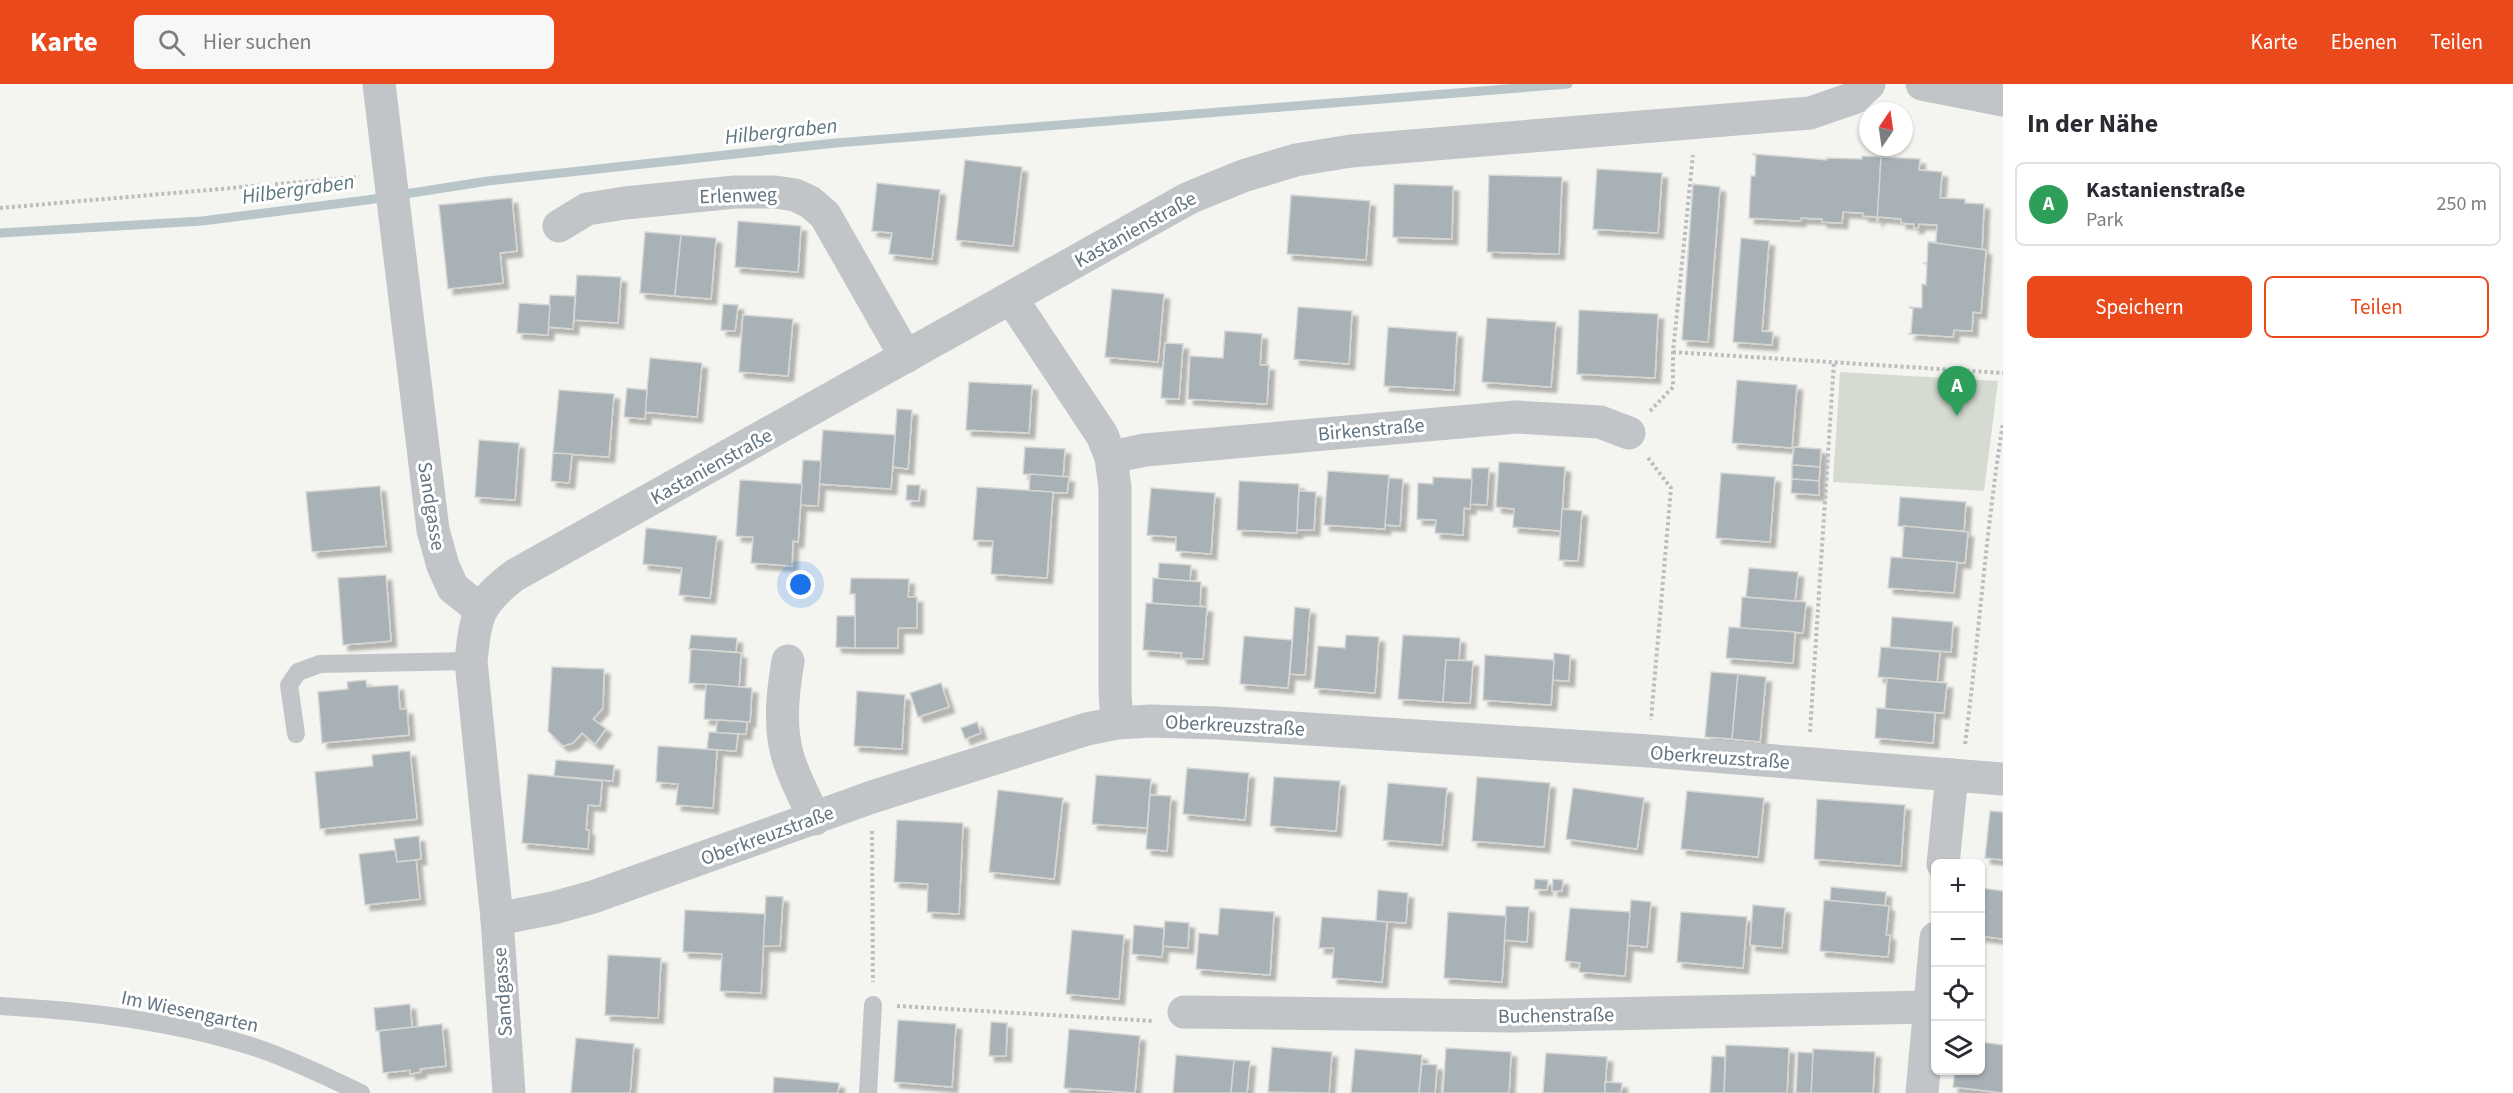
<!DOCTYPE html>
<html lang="de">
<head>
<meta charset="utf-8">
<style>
	:root { --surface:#fff; --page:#f7f7f7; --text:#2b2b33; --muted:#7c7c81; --line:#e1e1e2; --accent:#e9491b }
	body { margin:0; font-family:"Source Sans 3",sans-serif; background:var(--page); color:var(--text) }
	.controls { position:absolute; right:18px; bottom:18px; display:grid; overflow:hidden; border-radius:9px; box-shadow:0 2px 4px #0004 }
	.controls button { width:54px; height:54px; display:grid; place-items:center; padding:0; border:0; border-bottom:2px solid var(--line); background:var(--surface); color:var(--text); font:30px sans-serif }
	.compass { position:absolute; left:1859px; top:18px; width:54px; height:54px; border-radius:50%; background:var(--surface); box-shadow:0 2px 4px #0004; rotate:13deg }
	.you { position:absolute; left:801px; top:501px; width:21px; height:21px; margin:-15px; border:4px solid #fff; border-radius:50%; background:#1a73e8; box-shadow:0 0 0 9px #1a73e833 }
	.badge { display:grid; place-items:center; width:39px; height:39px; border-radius:50%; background:var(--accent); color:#fff; font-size:20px; font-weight:700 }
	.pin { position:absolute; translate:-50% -50px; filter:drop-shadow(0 2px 3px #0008) }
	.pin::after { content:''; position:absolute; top:32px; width:21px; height:18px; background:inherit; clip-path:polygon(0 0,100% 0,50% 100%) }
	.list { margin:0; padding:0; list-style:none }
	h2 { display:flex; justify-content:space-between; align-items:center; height:78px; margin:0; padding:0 24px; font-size:26px }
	h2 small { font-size:20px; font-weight:400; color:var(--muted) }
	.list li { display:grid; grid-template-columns:39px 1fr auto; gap:18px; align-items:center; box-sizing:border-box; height:84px; margin:0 12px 12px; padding:0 12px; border:2px solid var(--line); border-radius:9px }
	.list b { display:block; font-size:22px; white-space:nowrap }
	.list p { margin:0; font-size:20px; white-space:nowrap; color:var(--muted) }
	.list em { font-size:20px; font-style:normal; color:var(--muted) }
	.actions { display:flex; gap:12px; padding:18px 24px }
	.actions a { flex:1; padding:14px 0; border:2px solid var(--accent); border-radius:9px; text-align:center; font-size:21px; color:var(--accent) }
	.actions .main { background:var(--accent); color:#fff }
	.icon { flex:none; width:33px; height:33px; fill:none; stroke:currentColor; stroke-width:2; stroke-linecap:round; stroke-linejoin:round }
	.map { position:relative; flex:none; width:2003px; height:1009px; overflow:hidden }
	header { display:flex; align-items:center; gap:36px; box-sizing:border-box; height:84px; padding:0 30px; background:var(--accent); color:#fff }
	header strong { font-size:28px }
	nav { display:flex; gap:33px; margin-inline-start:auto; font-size:21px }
	.search { width:420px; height:54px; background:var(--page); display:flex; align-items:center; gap:15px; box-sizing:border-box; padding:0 21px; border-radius:9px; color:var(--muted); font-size:22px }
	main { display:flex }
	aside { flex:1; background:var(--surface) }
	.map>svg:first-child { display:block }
	.green { fill:#d5dbd1 }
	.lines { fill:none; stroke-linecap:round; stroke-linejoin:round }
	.stream { stroke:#b8c6ca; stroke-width:9 }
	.building { fill:#a8b1b6; stroke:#d5d5d3; stroke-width:1.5; filter:url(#shadow) }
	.path { stroke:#bbbdbf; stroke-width:4; stroke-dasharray:3 3; stroke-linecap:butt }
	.service { stroke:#c1c5c8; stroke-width:18 }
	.minor { stroke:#c1c5c8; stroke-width:33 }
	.labels { text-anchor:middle; stroke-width:6; stroke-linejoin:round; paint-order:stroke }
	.street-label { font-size:20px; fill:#627482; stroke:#fff }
	.water-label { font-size:21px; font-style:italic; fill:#5d7780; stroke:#fff }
</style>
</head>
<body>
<header>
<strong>Karte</strong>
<div class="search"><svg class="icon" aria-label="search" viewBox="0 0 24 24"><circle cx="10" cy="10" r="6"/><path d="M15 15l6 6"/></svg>Hier suchen</div>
<nav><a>Karte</a><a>Ebenen</a><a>Teilen</a></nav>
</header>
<main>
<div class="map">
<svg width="2003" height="1009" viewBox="0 0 2003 1009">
	<defs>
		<filter id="shadow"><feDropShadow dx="5.5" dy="5.5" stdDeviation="1.5" flood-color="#0004"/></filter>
	</defs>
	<rect width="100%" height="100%" fill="#f4f4f0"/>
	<!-- green -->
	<polygon class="green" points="1840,288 1998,297 1984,407 1833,398"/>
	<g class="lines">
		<!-- stream -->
		<polyline class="stream" points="0,149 202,137 367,116 488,97 836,59 1568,0"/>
	</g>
	<!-- building -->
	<g class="building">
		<polygon points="1753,70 1827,76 1827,74 1862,75 1862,72 1881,73 1878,133 1863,132 1863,129 1843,128 1842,139 1822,138 1822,135 1801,134 1800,137 1749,134 1751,92 1755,92 1756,72"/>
		<polygon points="1881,73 1920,75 1919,86 1942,88 1940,114 1965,115 1965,119 1984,120 1982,166 1928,158 1936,158 1937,141 1919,140 1918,144 1914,144 1914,140 1901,139 1901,135 1879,133 1877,138"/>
		<polygon points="965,76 1022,83 1013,162 956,156"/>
		<polygon points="1597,85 1662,89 1658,149 1593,145"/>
		<polygon points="1489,91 1562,93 1559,170 1487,168"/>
		<polygon points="877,99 940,106 932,175 889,170 892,149 872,147"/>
		<polygon points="1394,100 1453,102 1452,155 1393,153"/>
		<polygon points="1693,100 1720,103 1708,258 1682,256"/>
		<polygon points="1291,111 1370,117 1366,176 1287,170"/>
		<polygon points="512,114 517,167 500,169 503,199 448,205 439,121"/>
		<polygon points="738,137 801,142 798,188 735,183"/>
		<polygon points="645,148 681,151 675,212 640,209"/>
		<polygon points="681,151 716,154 711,215 675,212"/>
		<polygon points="1741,154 1769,157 1762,247 1773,248 1772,261 1733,258"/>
		<polygon points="1928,158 1986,166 1981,229 1973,228 1972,247 1954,246 1953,253 1908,250 1911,249 1913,225 1909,223 1922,224 1922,200 1926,201 1927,181 1924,179 1927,179"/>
		<polygon points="577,191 621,193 618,239 574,236"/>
		<polygon points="1112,205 1164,210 1158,278 1105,273"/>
		<polygon points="550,211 575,212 573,245 548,243"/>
		<polygon points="519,219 550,221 548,251 517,249"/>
		<polygon points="723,220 738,221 735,247 721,246"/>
		<polygon points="1298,223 1352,227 1349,280 1294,275"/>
		<polygon points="1579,226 1658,230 1655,294 1577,290"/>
		<polygon points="743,231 793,235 788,292 739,288"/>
		<polygon points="1487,234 1556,238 1551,303 1482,298"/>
		<polygon points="1388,243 1457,248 1454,306 1384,302"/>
		<polygon points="1225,247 1262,250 1260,281 1269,281 1267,320 1188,315 1190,272 1223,274"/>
		<polygon points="1165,259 1183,260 1179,315 1161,314"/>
		<polygon points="650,274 702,279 697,333 645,328"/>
		<polygon points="1737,296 1797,301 1792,364 1732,359"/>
		<polygon points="969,298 1032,301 1029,349 966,346"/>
		<polygon points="627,304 647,306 645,335 624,333"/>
		<polygon points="559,306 614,310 609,373 553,369"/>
		<polygon points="897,325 912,326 908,385 893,383"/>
		<polygon points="823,346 895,351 891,405 819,400"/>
		<polygon points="479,356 519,359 515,416 475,413"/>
		<polygon points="1025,363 1065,365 1063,393 1023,390"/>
		<polygon points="1794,363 1821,365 1820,383 1792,381"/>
		<polygon points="553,369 572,370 569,399 551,397"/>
		<polygon points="803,376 821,377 818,422 800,421"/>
		<polygon points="1499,378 1565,383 1561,447 1513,443 1514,425 1496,423"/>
		<polygon points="1792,381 1820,383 1819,397 1792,395"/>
		<polygon points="1472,384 1489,384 1487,421 1470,420"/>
		<polygon points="1328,387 1389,391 1385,445 1324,441"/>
		<polygon points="1721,389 1775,393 1770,458 1716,454"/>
		<polygon points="1030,390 1069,393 1067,409 1029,407"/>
		<polygon points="1433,393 1472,395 1470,425 1464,424 1463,451 1435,449 1436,436 1417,435 1418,399 1433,400"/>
		<polygon points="1389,394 1403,395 1400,442 1385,441"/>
		<polygon points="1792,395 1819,397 1819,411 1791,409"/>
		<polygon points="740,396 802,400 798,458 793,457 792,482 751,479 753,453 736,452"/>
		<polygon points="1239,397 1299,400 1297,449 1237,446"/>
		<polygon points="907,401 920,401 919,417 906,416"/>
		<polygon points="380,402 386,462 312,468 306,408"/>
		<polygon points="977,403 1053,408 1047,494 991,490 993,457 973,456"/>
		<polygon points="1151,404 1215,409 1211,470 1176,467 1176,453 1147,451"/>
		<polygon points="1299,407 1316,408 1314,446 1297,446"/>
		<polygon points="1900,413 1966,418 1964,447 1898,442"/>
		<polygon points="1562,425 1582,427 1578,477 1559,476"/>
		<polygon points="1904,442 1968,448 1965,479 1902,474"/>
		<polygon points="646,444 717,452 710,514 679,511 682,484 643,480"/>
		<polygon points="1891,473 1957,478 1954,509 1888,504"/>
		<polygon points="1159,479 1191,481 1190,497 1158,495"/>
		<polygon points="1749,484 1798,488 1795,517 1746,513"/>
		<polygon points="386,491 391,557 343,561 338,494"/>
		<polygon points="851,494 909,495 908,513 917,513 917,544 898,544 898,564 855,564 855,510 850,510"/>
		<polygon points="1153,494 1201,498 1200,523 1152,519"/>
		<polygon points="1742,513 1806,518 1803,549 1740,544"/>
		<polygon points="1146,519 1207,523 1203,575 1181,574 1182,569 1143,566"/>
		<polygon points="1295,523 1310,525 1305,591 1290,590"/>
		<polygon points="837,532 855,532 855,564 836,563"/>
		<polygon points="1892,533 1953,538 1951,568 1890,563"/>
		<polygon points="1729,543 1795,548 1793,579 1726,574"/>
		<polygon points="691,551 737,554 736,568 689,565"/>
		<polygon points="1346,551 1379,553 1375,609 1314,604 1318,562 1345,564"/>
		<polygon points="1403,551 1460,554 1459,577 1446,576 1443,618 1398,615"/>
		<polygon points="1244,552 1292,556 1288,604 1240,600"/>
		<polygon points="1881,563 1940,568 1937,598 1878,593"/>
		<polygon points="691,565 741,569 739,603 689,599"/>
		<polygon points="1554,569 1570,571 1569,597 1553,596"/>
		<polygon points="1485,571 1554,576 1551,621 1483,616"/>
		<polygon points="1446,576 1473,577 1470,619 1443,618"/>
		<polygon points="552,583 604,585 603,624 593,635 606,645 595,660 582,649 573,659 563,662 548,647"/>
		<polygon points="1711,588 1738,590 1732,655 1705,653"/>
		<polygon points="1738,590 1766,593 1760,658 1732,655"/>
		<polygon points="1887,594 1947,599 1944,629 1885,625"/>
		<polygon points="366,596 367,603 398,601 400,625 407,625 409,651 322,659 318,608 348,605 347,598"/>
		<polygon points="941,599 949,623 918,633 910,609"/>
		<polygon points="706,600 752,604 750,638 704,635"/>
		<polygon points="857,607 905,611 902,665 854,662"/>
		<polygon points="1877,624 1935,629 1933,659 1875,654"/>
		<polygon points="717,636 747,638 746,650 716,649"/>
		<polygon points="977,638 981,649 965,655 961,644"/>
		<polygon points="709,648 738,650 736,667 707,665"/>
		<polygon points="658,662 717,666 713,724 676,721 678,700 656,698"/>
		<polygon points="410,667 417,735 320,745 315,688 373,682 372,671"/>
		<polygon points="556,676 614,681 613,697 554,692"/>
		<polygon points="1187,684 1249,689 1245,736 1183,730"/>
		<polygon points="528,690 602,697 600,722 588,721 586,746 589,746 588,765 522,759"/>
		<polygon points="1096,691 1151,695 1147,744 1092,740"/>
		<polygon points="1274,693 1340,697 1336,747 1270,742"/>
		<polygon points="1477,693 1550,699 1544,763 1472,757"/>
		<polygon points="1388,699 1447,704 1442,761 1383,756"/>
		<polygon points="1573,704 1644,714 1637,765 1566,755"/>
		<polygon points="998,706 1063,714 1054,795 989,788"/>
		<polygon points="1687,707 1764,714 1758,773 1681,765"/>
		<polygon points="1150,711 1171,712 1167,767 1146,765"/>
		<polygon points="1817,715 1905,721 1901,782 1814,775"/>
		<polygon points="1990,727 2003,728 2003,776 1985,774"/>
		<polygon points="897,736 963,739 959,830 927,828 928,800 894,798"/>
		<polygon points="419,752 421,775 397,778 394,755"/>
		<polygon points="395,766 397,778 416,776 420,815 365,821 359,770"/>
		<polygon points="1535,795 1548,796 1547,806 1534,805"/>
		<polygon points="1553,795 1563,796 1562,807 1552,807"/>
		<polygon points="1831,803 1886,808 1885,822 1830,817"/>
		<polygon points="1980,804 2003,807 2003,855 1980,852"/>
		<polygon points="1378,806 1408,809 1406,839 1376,837"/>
		<polygon points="766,812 783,813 780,862 763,862"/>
		<polygon points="1631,816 1651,818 1647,863 1627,861"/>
		<polygon points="1824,816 1889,822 1886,851 1890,851 1888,873 1820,867"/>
		<polygon points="1753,821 1785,824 1782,864 1750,861"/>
		<polygon points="1506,822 1529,823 1527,858 1504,856"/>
		<polygon points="1220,824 1274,828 1270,891 1196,885 1199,849 1218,851"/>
		<polygon points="1570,824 1630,828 1625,892 1579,888 1580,879 1565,877"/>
		<polygon points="685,826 765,830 761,909 720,907 722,870 683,868"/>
		<polygon points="1448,828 1506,832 1502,898 1444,894"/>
		<polygon points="1681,828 1747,833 1743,884 1677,878"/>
		<polygon points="1322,833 1387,838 1382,898 1332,894 1334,864 1319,864"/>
		<polygon points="1165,837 1189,839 1188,864 1163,862"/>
		<polygon points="1134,841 1164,844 1162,873 1132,870"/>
		<polygon points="1072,846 1124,851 1119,915 1066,910"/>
		<polygon points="608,871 661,874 658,934 605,931"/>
		<polygon points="410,920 412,943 376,947 374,924"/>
		<polygon points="898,936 956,940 952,1003 894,998"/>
		<polygon points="991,938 1007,939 1006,972 989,972"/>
		<polygon points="442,940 446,982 420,985 421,988 410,990 410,986 383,989 379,947"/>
		<polygon points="1069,945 1140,952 1135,1009 1064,1004"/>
		<polygon points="576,954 634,960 630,1009 571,1009"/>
		<polygon points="1980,958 2003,961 2003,1009 1953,1003 1955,986 1980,986"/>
		<polygon points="1726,961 1789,964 1787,1009 1724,1009"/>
		<polygon points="1272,963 1332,968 1329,1009 1268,1008"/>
		<polygon points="1446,964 1511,968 1509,1009 1443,1009"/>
		<polygon points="1355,965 1422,971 1419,1009 1351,1009"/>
		<polygon points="1813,965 1875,968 1873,1009 1811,1009"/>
		<polygon points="1798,968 1813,969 1811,1009 1796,1009"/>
		<polygon points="1546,969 1607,973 1605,1009 1543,1009"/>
		<polygon points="1176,971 1234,976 1231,1009 1173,1009"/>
		<polygon points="1712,972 1725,973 1724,1009 1710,1009"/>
		<polygon points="1234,976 1250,977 1247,1009 1231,1009"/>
		<polygon points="1422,980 1437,981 1435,1009 1419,1009"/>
		<polygon points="774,993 839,999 838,1009 773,1009"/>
		<polygon points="1605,998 1622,999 1621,1009 1605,1009"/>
	</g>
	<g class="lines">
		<!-- path -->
		<g class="path">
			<polyline points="0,124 359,93"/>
			<polyline points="1673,268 2003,289"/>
			<polyline points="1650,327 1673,303 1673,268 1693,71"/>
			<polyline points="1648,374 1671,404 1651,636"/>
			<polyline points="1810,648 1834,278"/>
			<path d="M1965 660C1979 553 1986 445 2003 339"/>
			<polyline points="872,747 873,898"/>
			<polyline points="897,922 1153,937"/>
		</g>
		<!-- service -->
		<g class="service">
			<polyline points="296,650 289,601 298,588 320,580 471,577"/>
			<path d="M0 922C86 927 175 937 257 964 293 976 327 993 361 1009"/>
			<polyline points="868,1009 873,921"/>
		</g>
		<!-- minor -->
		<g class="minor">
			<polyline points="379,0 433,446 443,482 453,504 480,525"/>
			<polyline points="1922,0 2003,16"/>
			<polyline points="559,142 587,125 625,119 735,108 775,108 795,111 810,118 825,131 906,273"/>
			<polyline points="1011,214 1102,351 1111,373 1115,404 1115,608 1117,639"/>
			<polyline points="1111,373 1145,366 1516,333 1600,338 1629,349"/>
			<path d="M788 577C783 607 779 639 787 670 793 692 805 714 815 735"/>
			<polyline points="1943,780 1952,691"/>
			<polyline points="497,835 553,824 593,813 872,713 1087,645 1117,639 1151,637 1217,639 1649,667 2003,695"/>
			<polyline points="1184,928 1513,932 1928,923"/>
			<path d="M509 1009 497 835 471 577C476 531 477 520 515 491L1189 114 1243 92 1296 76 1351 67 1810 29 1854 14 1869 0"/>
			<polyline points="1922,1009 1936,854"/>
		</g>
	</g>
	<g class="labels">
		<!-- street labels -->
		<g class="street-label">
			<text transform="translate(738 111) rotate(-2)" y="7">Erlenweg</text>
			<text transform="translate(1135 145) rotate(-29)" y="7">Kastanienstraße</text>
			<text transform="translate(1371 345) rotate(-5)" y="7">Birkenstraße</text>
			<text transform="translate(711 382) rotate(-29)" y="7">Kastanienstraße</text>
			<text transform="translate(432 422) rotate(81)" y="7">Sandgasse</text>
			<text transform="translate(1235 641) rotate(3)" y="7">Oberkreuzstraße</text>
			<text transform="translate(1720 673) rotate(4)" y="7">Oberkreuzstraße</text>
			<text transform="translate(767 751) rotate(-20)" y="7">Oberkreuzstraße</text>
			<text transform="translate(502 908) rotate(-94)" y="7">Sandgasse</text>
			<text transform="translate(190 927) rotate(12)" y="7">Im Wiesengarten</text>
			<text transform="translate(1556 931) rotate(-1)" y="7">Buchenstraße</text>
		</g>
		<!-- water labels -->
		<g class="water-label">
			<text transform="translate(781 47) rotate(-6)" y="7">Hilbergraben</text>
			<text transform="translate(298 105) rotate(-8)" y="7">Hilbergraben</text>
		</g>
	</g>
</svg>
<div class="controls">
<button>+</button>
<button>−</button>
<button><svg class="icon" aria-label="locate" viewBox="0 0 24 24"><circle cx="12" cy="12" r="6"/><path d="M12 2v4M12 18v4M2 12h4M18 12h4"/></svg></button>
<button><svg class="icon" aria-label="layers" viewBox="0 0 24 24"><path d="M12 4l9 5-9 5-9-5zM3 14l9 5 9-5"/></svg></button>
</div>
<svg class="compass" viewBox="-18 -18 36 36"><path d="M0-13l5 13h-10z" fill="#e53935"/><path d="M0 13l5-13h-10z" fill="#7c7c81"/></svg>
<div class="you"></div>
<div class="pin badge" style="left:1957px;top:332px;background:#2e9e5b">A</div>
</div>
<aside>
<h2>In der Nähe<small></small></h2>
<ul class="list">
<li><span class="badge" style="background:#2e9e5b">A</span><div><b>Kastanienstraße</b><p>Park</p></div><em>250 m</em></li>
</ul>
<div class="actions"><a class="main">Speichern</a><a>Teilen</a></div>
</aside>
</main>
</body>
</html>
